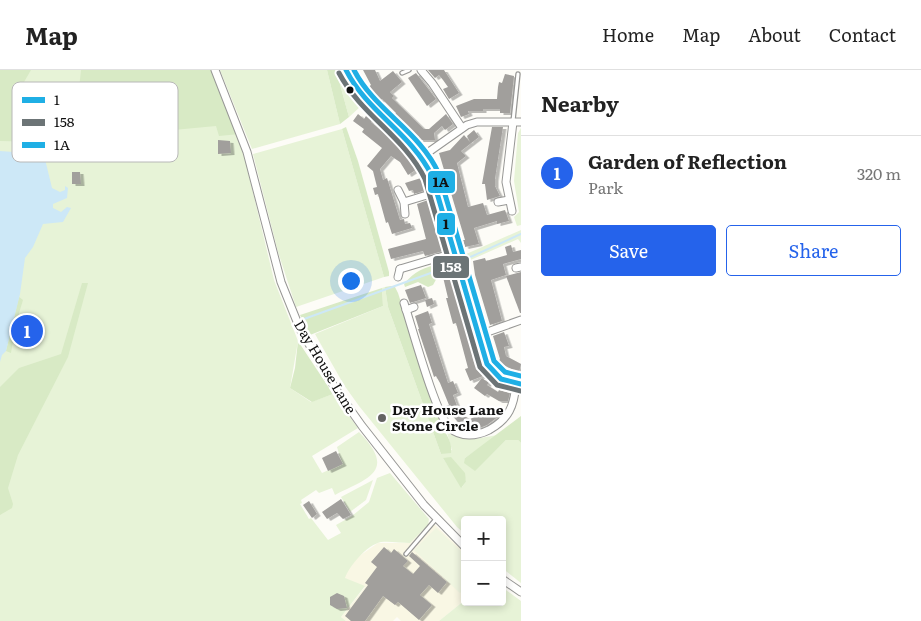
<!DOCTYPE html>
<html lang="en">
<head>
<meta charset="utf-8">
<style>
	:root { --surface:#fff; --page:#f6f6f6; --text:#222; --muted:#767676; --line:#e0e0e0; --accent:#2563eb }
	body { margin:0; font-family:Literata,serif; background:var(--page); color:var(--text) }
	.controls { position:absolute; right:15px; bottom:15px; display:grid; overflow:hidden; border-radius:5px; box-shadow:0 2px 8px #0003 }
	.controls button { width:45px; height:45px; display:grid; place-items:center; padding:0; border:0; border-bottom:1px solid var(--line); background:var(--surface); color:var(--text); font:25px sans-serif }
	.you { position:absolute; left:350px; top:210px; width:18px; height:18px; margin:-12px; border:4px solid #fff; border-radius:50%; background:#1a73e8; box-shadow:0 0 0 8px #1a73e833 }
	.badge { display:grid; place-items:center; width:32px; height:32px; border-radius:50%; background:var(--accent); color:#fff; font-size:16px; font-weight:700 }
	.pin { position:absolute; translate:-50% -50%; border:2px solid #fff; box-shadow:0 1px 5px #0006 }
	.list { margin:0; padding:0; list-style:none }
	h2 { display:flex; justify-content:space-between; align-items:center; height:65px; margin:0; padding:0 20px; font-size:21px }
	h2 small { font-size:16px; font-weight:400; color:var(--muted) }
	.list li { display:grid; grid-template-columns:32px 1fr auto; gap:15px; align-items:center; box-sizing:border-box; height:75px; padding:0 20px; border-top:1px solid var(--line) }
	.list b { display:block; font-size:19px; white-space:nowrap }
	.list p { margin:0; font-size:16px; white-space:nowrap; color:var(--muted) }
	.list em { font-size:16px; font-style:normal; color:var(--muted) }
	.actions { display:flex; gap:10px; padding:15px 20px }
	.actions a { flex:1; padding:11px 0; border:1px solid var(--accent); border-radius:5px; text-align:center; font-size:18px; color:var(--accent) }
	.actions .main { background:var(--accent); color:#fff }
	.map { position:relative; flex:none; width:521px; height:551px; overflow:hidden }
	header { display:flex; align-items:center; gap:30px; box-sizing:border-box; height:70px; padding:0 25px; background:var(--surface); border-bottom:1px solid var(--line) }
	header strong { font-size:24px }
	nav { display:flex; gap:28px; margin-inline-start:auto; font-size:18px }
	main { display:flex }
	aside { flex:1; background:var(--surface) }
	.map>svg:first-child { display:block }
	.farmland { fill:#f9f7e4 }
	.green { fill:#e7f3d7; fill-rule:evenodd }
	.forest { fill:#d8eac5 }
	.pitch { fill:#f0f6e1 }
	.water { fill:#cde8f7 }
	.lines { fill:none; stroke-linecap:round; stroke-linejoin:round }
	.stream { stroke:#cde8f7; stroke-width:2 }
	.building { fill:#a19f9c; filter:url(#shadow) }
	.service-casing { stroke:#979795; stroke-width:5.5 }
	.minor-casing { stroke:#979795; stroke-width:9 }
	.service { stroke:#fffffe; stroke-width:3 }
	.minor { stroke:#fffffe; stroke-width:7 }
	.bus-1-casing { stroke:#fff; stroke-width:9 }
	.bus-2-casing { stroke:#fff; stroke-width:9 }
	.bus-3-casing { stroke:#fff; stroke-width:9 }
	.bus-1 { stroke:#1fafe5; stroke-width:5 }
	.bus-2 { stroke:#6c7476; stroke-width:5 }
	.bus-3 { stroke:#1fafe5; stroke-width:5 }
	.bus-dot { fill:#111; stroke:#fff; stroke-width:2 }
	.poi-dot { fill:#646362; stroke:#fff; stroke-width:2 }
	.labels { text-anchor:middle; stroke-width:5; stroke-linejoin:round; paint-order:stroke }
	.street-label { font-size:14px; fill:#111; stroke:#fff }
	.poi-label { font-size:14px; font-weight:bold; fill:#111; stroke:#fff; text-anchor:start }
	.key { fill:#fff; stroke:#b8b8b8; stroke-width:1 }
	.key-label { font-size:14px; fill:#111 }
	.line-badge { stroke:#fff; stroke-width:2 }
	.badge-label { font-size:14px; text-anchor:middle; font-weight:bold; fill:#fff }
	.pale-badge-label { font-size:14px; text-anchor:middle; font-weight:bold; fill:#111 }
</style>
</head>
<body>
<header>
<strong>Map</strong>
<nav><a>Home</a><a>Map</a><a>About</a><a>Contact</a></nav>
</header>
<main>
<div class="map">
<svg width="521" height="551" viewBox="0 0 521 551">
	<defs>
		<filter id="shadow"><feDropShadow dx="3.5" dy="2" stdDeviation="0" flood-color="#0004"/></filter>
	</defs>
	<rect width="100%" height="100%" fill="#fdfcf7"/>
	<!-- farmland -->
	<polygon class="farmland" points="431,451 465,483 465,530 439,551 401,551 397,547 393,551 346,551 341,547 365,517 344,508 349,497 358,487 378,473 410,473"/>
	<!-- green -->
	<g class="green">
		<path d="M0 0H212L239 64 274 210 298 271 290 318 311 332 333 324 358 358 312 386 322 403 342 394 337 377 359 362C397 401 369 408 335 425L332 418 319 423 316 420 301 430 302 433 300 434 309 449 311 448 328 470 341 463 336 455 352 446 369 432 377 408 390 403 429 449 428 455 410 473C401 473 390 471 381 472 367 475 350 495 345 508L365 516 341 547 346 551H0Z"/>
		<polygon points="220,0 327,0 340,54 252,79"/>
		<polygon points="336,0 345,16 361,36 349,47"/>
		<polygon points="521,58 521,155 517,156 514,147 519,142 514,111 518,63"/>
		<polygon points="342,59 384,207 296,237 278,182 253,84"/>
		<polygon points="521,160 521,173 518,169 466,192 464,185"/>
		<path d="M385 217 388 237 441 384 452 380 447 363 474 369 498 365 465 388 475 400 506 370H518L521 373V513L502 498V450H465V464L457 457 359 336 344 315 315 264 383 236 382 218ZM443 388 464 403 466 412 462 417Z"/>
		<polygon points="373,410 366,430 350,442 341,427"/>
		<polygon points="502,517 521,531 521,551 439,551 465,530 465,532 502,532"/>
	</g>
	<!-- forest -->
	<g class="forest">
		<path d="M0 0H31L24 12 23 30C36 45 56 52 75 57L81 0H212L239 64 219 66 216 56 163 61 149 76 143 72 126 79 109 72 106 79 95 74 88 86 63 69 51 82 42 72 0 71Z"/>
		<polygon points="327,0 336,0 349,47 340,54"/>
		<polygon points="346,57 358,91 389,202 389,206 384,207 342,59"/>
		<path d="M441 194 444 195 433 215 428 217 418 212 405 217 404 214C415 201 424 197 441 194Z"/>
		<polygon points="82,213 88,213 68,287 18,385 8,418 13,434 12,438 0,445 0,317 19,298 61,284"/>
		<path d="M391 216 395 217 398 223C412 266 425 309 440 352 444 362 453 371 451 383L441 384 388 237 385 217Z"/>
		<polygon points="382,218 383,236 310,265 300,245"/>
		<polygon points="19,227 23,230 16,253 11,283 6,281"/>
		<polygon points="298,271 333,324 312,332 290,318 295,298"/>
		<polygon points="521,346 521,373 518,370 506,370 475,401 464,393 465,388"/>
		<polygon points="451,387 465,403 466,412 461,418 443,388"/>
	</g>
	<!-- pitch -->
	<polygon class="pitch" points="436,458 465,485 465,519 460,523 414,480"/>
	<!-- water -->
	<polygon class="water" points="0,81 41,84 45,89 52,118 60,122 65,120 65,116 68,118 67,128 53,134 53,138 61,142 67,137 71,138 63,152 43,154 33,177 25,188 20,224 6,281 2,285 0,292"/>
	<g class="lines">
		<!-- stream -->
		<g class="stream">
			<polyline points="89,70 147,71"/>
			<polyline points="466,189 521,164"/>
			<polyline points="304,249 450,196"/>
		</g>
	</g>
	<!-- building -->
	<g class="building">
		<polygon points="363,0 375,0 380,11 393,1 402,12 390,22 394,26 392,28 424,59 429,59 446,44 453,54 445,60 442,56 434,63 435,70 419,70 419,67 394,45 396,43 382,29 380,31 372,22 368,17 371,15"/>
		<polygon points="428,0 444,0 459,23 449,29 443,19 448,17 443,10 439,5 435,8"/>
		<polygon points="416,3 436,29 427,36 408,8"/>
		<polygon points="505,4 514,6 510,43 500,43 500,39 483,39 483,41 468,41 469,44 461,47 456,36 474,29 497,29 498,17 499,12 502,13"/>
		<polygon points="358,44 364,49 366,46 372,51 371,52 391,69 417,99 408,105 400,92 391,86 380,99 383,110 387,108 400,150 404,149 405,154 410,153 412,158 392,164 388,152 386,153 378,124 375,125 373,118 377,117 373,101 367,96 382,78 362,62 364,59 353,51"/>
		<polygon points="492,57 503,57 495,109 495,116 500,126 487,130 485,114 482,114"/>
		<polygon points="474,60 479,67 461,81 466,86 457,93 468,137 483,133 487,145 505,140 509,151 497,154 497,151 474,158 479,174 465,177 463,170 465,170 439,83 450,80 464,65 470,72 467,66"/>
		<polygon points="218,70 230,71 231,83 218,84"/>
		<polygon points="72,102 80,102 81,114 72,114"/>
		<polygon points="421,108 426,120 414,124 413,120 409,121 405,113"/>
		<polygon points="428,130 443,181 425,186 423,181 391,189 388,179 426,169 417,134"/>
		<polygon points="511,175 513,182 521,180 521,189 503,194 506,205 491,210 502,251 490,255 475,205 473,191 485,188 486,191 507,185 505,177"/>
		<polygon points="521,202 521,243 520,243 506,206"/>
		<polygon points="452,204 458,231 461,231 465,245 462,246 466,259 469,258 472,271 475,285 472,286 475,296 483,306 470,311 465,299 468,298 456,253 453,254 446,228 448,228 443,207"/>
		<polygon points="421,215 426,228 410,233 405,220"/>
		<polygon points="432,228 434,234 427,237 425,230"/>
		<polygon points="428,241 432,253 429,254 448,313 453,311 458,323 453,325 460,344 470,349 485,342 487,345 496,339 499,346 487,355 477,359 476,355 468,354 466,359 456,353 457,351 447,340 446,336 449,335 440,313 436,306 434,307 418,259 419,259 415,246"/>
		<polygon points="504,262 509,276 504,277 506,286 521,294 519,303 498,292 500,289 493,266"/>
		<polygon points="482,308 489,313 487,315 498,322 499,320 510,323 508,331 499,331 487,324 485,326 474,318"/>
		<polygon points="336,381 343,394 328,401 322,388"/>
		<polygon points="341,429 351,445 343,449 337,443 327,449 322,442"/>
		<polygon points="309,431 317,444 312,448 303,435"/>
		<polygon points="384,477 391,483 394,479 408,491 403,496 413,504 420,496 409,486 412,482 447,512 438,523 429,515 420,525 432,535 419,550 398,532 395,535 383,526 365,551 351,551 345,546 368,515 365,513 377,497 371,492"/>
		<polygon points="337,523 344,526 347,538 337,539 330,535 330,527"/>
	</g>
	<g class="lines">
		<!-- service casing -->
		<g class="service-casing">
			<g id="service">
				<polyline points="402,3 409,0"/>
				<polyline points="513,51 518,4"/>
				<polyline points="129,80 130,65 143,64 159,69"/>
				<polyline points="406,484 436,449"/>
			</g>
		</g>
		<!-- minor casing -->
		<g class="minor-casing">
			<g id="minor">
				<polyline points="215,0 247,82 281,212 300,259 335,318 362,356 424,435 465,477"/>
				<path d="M346 0C363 45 416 61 432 106L487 294C494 307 506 314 521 314"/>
				<polyline points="421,0 432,13 462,58"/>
				<polyline points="423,86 467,55 477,52 521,52"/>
				<polyline points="398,120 404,132 405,144"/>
				<polyline points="404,132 437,122"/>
				<polyline points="498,132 509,130"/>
				<polyline points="512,141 506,112 513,52"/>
				<polyline points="516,198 521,197"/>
				<polyline points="400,199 454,183"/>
				<polyline points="398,207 400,199"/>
				<path d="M404 233C412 257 435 344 450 358 461 368 477 366 489 360 509 349 514 336 516 314"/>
				<polyline points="406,240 414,237"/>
				<polyline points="479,265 521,250"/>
				<polyline points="502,509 521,522"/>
			</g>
		</g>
		<!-- service -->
		<use href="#service" class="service"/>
		<!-- minor -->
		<use href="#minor" class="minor"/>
		<!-- bus-1 casing -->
		<g class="bus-1-casing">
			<path id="bus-1" d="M346 0C367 42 411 63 432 106L487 294 501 309 521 314"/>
		</g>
		<!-- bus-2 casing -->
		<g class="bus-2-casing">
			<path id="bus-2" d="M339 3C361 45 405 67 425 109L480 297 497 315 521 321"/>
		</g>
		<!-- bus-3 casing -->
		<g class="bus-3-casing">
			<path id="bus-3" d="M354 0C375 41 420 61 439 104L494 291 505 302 521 306"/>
		</g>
		<!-- bus-1 -->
		<use href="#bus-1" class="bus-1"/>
		<!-- bus-2 -->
		<use href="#bus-2" class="bus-2"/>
		<!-- bus-3 -->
		<use href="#bus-3" class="bus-3"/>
	</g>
	<!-- markers -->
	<circle class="bus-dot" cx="350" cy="20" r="4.5"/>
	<circle class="poi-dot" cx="382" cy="348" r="5"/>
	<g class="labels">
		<!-- street labels -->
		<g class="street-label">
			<text transform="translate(325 297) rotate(59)" y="5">Day House Lane</text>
		</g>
		<!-- poi labels -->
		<g class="poi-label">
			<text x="392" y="345">Day House Lane<tspan x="392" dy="16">Stone Circle</tspan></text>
		</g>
	</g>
	<!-- legend -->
	<rect x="12" y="12" width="166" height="80" rx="8" class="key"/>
	<rect x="22" y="27" width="23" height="6" fill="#1fafe5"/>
	<rect x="22" y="49" width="23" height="7" fill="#6c7476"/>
	<rect x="22" y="72" width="23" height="6" fill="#1fafe5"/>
	<g class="key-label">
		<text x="54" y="35">1</text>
		<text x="54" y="57">158</text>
		<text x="54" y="80">1A</text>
	</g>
	<g class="line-badge">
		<rect x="427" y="100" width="29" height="24" rx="5" fill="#1fafe5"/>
		<rect x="436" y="142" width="20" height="24" rx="5" fill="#1fafe5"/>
		<rect x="432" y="185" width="38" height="24" rx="5" fill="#6c7476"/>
	</g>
	<g class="badge-label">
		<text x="451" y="202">158</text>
	</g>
	<g class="pale-badge-label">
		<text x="441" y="117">1A</text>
		<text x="446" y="159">1</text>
	</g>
</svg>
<div class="controls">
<button>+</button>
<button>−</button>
</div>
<div class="you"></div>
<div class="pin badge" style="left:27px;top:261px">1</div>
</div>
<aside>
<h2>Nearby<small></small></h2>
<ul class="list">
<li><span class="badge">1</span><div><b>Garden of Reflection</b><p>Park</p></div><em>320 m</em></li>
</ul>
<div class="actions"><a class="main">Save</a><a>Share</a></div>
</aside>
</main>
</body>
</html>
